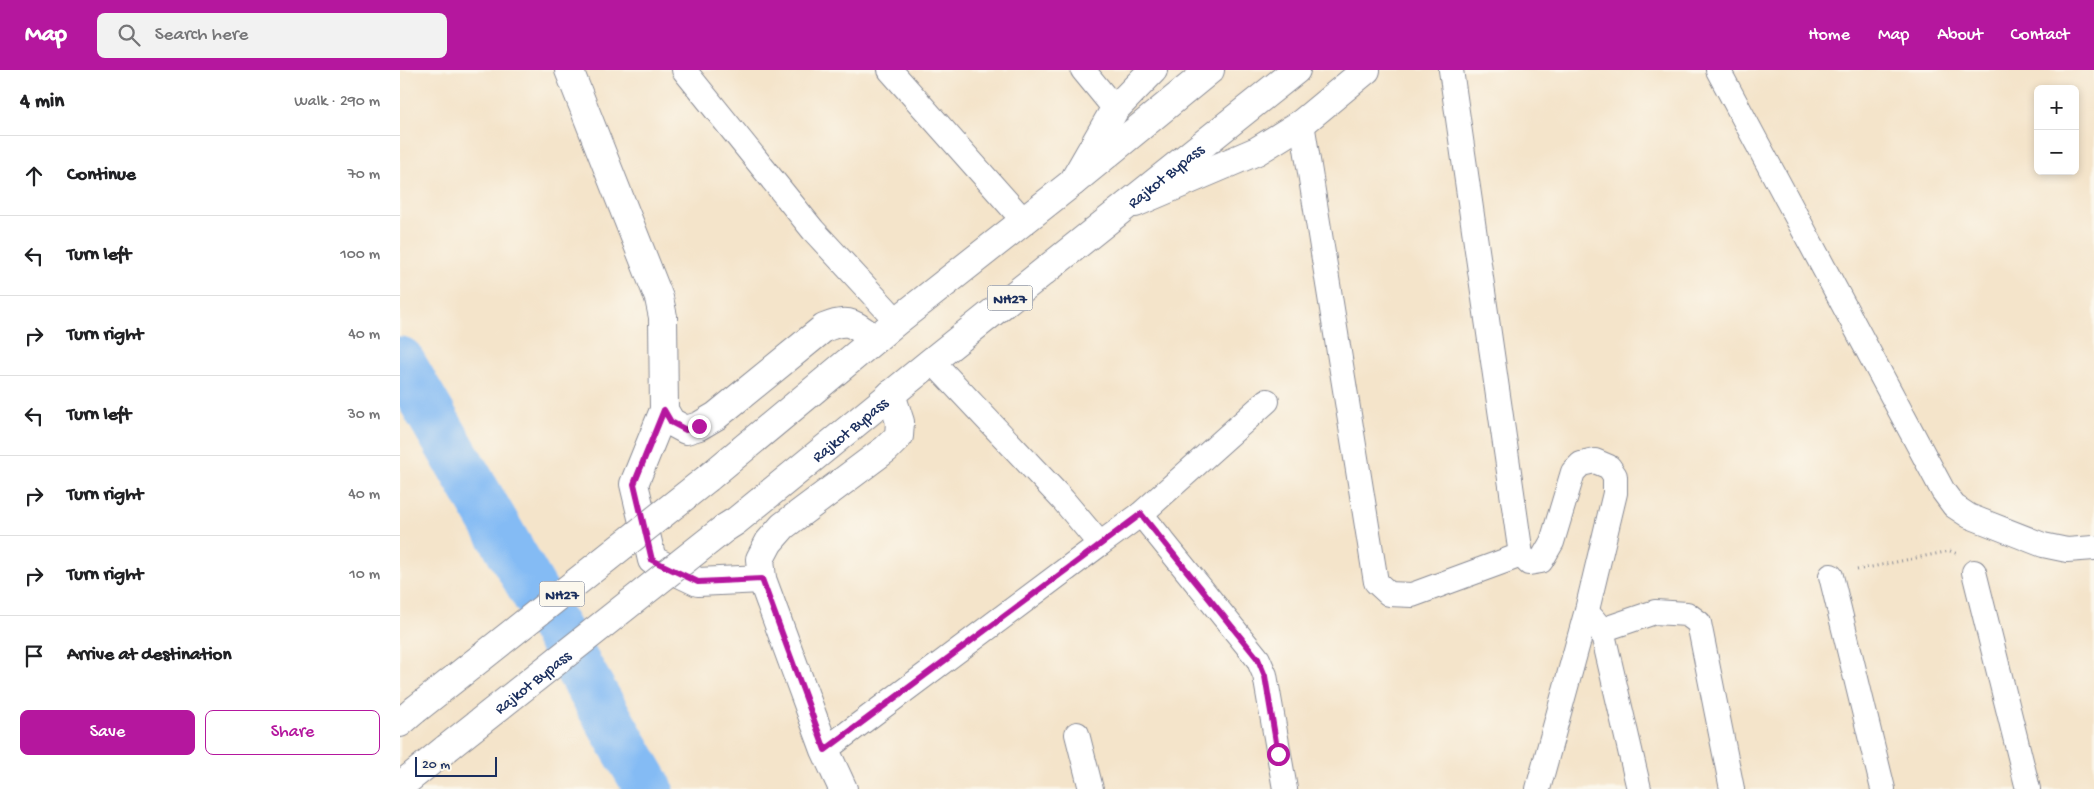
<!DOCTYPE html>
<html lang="en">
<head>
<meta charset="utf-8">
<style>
	:root { --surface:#fff; --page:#f2f2f2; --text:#202124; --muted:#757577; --line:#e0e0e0; --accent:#b5179e }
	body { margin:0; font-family:"Gochi Hand",sans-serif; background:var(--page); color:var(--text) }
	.controls { position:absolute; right:15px; top:15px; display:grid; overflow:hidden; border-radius:8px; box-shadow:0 2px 8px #0003 }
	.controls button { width:45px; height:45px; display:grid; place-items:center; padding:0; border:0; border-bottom:1px solid var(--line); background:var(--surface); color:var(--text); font:25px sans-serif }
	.scale { position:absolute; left:15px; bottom:12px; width:82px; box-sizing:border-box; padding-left:5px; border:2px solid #1b2f5e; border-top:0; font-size:14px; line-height:18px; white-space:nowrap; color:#1b2f5e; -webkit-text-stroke:4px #fbf7ec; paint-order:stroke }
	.stop { position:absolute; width:15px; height:15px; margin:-11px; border:4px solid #b5179e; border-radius:50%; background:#fff }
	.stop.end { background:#b5179e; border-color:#fff; box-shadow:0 1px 5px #0008 }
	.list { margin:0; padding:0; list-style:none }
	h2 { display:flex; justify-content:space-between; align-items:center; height:65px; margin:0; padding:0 20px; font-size:21px }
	h2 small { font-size:16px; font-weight:400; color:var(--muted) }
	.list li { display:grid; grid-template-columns:32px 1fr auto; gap:15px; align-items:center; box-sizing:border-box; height:80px; padding:0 20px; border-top:1px solid var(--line) }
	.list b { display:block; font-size:19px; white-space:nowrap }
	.list em { font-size:16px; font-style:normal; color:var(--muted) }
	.actions { display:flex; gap:10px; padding:15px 20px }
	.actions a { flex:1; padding:11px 0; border:1px solid var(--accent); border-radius:8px; text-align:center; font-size:18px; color:var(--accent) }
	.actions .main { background:var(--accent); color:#fff }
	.icon { flex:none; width:28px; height:28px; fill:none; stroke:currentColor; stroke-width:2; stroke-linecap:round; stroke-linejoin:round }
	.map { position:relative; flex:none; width:1694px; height:719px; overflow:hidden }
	header { display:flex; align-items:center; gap:30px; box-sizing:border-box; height:70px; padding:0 25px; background:var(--accent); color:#fff }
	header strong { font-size:24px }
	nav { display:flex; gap:28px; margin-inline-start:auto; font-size:18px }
	.search { width:350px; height:45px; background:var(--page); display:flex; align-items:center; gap:12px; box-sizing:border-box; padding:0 18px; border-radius:8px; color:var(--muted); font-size:19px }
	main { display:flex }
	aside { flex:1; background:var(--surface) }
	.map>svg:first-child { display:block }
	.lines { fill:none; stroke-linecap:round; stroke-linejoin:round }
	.river { stroke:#84bbf4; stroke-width:49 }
	.minor-casing { stroke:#888a94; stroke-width:26 }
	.tertiary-casing { stroke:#888a94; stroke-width:30 }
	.trunk-casing { stroke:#888a94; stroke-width:30 }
	.path { stroke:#888a94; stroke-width:3; stroke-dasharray:1 4; stroke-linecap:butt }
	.minor { stroke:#fff; stroke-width:24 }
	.tertiary { stroke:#fff; stroke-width:28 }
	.trunk { stroke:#fff; stroke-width:28 }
	.trunk-bridge-casing { stroke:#888a94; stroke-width:30; stroke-linecap:butt }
	.trunk-bridge { stroke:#fff; stroke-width:28 }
	.route { stroke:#b5179e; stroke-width:6 }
	.labels { text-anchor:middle; stroke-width:4.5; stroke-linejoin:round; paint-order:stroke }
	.shield { fill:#fbf7ec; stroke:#5e6b89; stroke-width:1 }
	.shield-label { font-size:15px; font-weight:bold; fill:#1b2f5e }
	.street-label { font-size:16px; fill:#1b2f5e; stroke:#fbf7ec }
</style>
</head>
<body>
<header>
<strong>Map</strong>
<div class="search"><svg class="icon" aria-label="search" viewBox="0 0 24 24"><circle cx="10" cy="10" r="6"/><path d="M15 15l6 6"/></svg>Search here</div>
<nav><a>Home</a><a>Map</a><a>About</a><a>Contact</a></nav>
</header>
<main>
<aside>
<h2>4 min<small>Walk · 290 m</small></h2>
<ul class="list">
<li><svg class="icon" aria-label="ahead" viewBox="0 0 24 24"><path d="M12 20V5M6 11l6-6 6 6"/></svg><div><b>Continue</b></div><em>70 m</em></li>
<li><svg class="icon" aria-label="left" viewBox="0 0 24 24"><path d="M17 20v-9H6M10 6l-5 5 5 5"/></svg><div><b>Turn left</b></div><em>100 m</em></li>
<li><svg class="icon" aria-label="right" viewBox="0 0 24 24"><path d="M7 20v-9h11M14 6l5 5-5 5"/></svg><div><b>Turn right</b></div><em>40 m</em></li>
<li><svg class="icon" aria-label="left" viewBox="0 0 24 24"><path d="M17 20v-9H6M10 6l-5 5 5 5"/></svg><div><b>Turn left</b></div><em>30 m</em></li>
<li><svg class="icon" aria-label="right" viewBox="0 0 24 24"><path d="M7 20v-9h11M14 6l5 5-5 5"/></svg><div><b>Turn right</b></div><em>40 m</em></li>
<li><svg class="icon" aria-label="right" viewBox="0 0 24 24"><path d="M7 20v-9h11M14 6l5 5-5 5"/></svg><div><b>Turn right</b></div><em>10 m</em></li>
<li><svg class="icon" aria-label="arrive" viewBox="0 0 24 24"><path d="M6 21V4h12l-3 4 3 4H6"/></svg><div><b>Arrive at destination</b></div></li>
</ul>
<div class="actions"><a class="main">Save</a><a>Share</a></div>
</aside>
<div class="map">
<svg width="1694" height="719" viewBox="0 0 1694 719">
	<rect width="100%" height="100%" fill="#fbf7ec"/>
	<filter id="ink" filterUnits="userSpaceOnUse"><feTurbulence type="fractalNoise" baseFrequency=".02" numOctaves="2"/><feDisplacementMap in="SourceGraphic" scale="10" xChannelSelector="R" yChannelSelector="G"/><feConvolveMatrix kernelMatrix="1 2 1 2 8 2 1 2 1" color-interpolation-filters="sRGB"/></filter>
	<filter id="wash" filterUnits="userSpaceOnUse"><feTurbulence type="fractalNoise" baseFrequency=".0096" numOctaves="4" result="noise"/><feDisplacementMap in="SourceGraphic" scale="20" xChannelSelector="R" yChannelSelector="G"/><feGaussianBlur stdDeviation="1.12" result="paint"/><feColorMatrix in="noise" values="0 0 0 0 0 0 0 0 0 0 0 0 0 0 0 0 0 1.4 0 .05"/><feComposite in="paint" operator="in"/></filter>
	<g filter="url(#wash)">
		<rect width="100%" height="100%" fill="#f4e4ca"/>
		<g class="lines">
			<!-- river -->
			<polyline class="river" points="0,291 249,719"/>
		</g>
	</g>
	<g filter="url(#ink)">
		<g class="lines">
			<!-- minor casing -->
			<g class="minor-casing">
				<g id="minor">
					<polyline points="284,0 413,160 497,251"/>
					<polyline points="490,0 624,151"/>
					<polyline points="683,0 715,39"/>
					<polyline points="1051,0 1121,485 1129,493 1141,491 1152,472 1173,402 1181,394 1195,391 1209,397 1215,406 1215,423 1187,540 1138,719"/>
					<polyline points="1318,0 1543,421 1554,436 1569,446 1643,475 1667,480 1694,478"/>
					<polyline points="902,53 976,512 989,524 1012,525 1121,485"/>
					<polyline points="741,444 867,331"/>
					<polyline points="700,474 741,444 858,589 865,605 885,719"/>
					<polyline points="1574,502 1628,719"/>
					<polyline points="1431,506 1483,719"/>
					<polyline points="1192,548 1202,560 1239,719"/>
					<polyline points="1202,560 1255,542 1287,544 1299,553 1332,719"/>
					<polyline points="677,664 691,719"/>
					<polyline points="425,680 700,474 663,430 532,291"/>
				</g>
			</g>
			<!-- tertiary casing -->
			<g class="tertiary-casing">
				<g id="tertiary">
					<path d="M169 0 259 228 263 247 264 340 271 352 286 360 299 356 316 346 424 258C450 247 453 254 475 269"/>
					<polyline points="673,112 715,39 753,0"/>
					<polyline points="735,133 857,81 902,53 966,0"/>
					<polyline points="264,340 234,414 252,490 298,512 362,509"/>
					<polyline points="443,719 425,680 362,509 360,489 369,472 383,456 486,379 499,366 500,352 491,324"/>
				</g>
			</g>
			<!-- trunk casing -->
			<g class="trunk-casing">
				<g id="trunk">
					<polyline points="308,408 497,251 672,113 810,0"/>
					<path id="s1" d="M325 458 336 451 532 291 896 0"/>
					<polyline points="0,653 15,640"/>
					<polyline points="0,716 47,678"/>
				</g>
			</g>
			<!-- path -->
			<polyline class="path" points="1457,500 1550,481 1558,484"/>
			<!-- minor -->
			<use href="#minor" class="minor"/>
			<!-- tertiary -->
			<use href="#tertiary" class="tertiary"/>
			<!-- trunk -->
			<use href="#trunk" class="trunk"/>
			<!-- trunk-bridge casing -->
			<g class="trunk-bridge-casing">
				<g id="trunk-bridge">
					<polyline points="15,640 308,408"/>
					<path id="s2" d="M47 678 325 458"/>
				</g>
			</g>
			<!-- trunk-bridge -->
			<use href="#trunk-bridge" class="trunk-bridge"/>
		</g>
	</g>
	<g class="lines" filter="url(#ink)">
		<!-- route -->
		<polyline class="route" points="299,356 286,360 271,352 264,340 234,414 252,490 298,512 362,509 425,680 741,444 858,589 865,606 878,684"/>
	</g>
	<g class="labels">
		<!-- shield labels -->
		<g class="shield">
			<rect x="587.5" y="215.5" width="45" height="25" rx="4"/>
			<rect x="139.5" y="511.5" width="45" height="25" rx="4"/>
		</g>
		<g class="shield-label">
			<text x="610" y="233">NH27</text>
			<text x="162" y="529">NH27</text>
		</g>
		<!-- street labels -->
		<g class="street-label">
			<text dy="6" stroke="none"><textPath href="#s1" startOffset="564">Rajkot Bypass</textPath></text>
			<text dy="6" stroke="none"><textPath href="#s1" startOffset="159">Rajkot Bypass</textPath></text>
			<text dy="6" stroke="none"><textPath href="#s2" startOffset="108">Rajkot Bypass</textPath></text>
		</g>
	</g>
</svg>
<div class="controls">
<button>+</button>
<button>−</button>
</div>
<div class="scale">20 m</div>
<div class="stop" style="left:878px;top:684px"></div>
<div class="stop end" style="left:299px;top:356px"></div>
</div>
</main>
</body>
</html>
